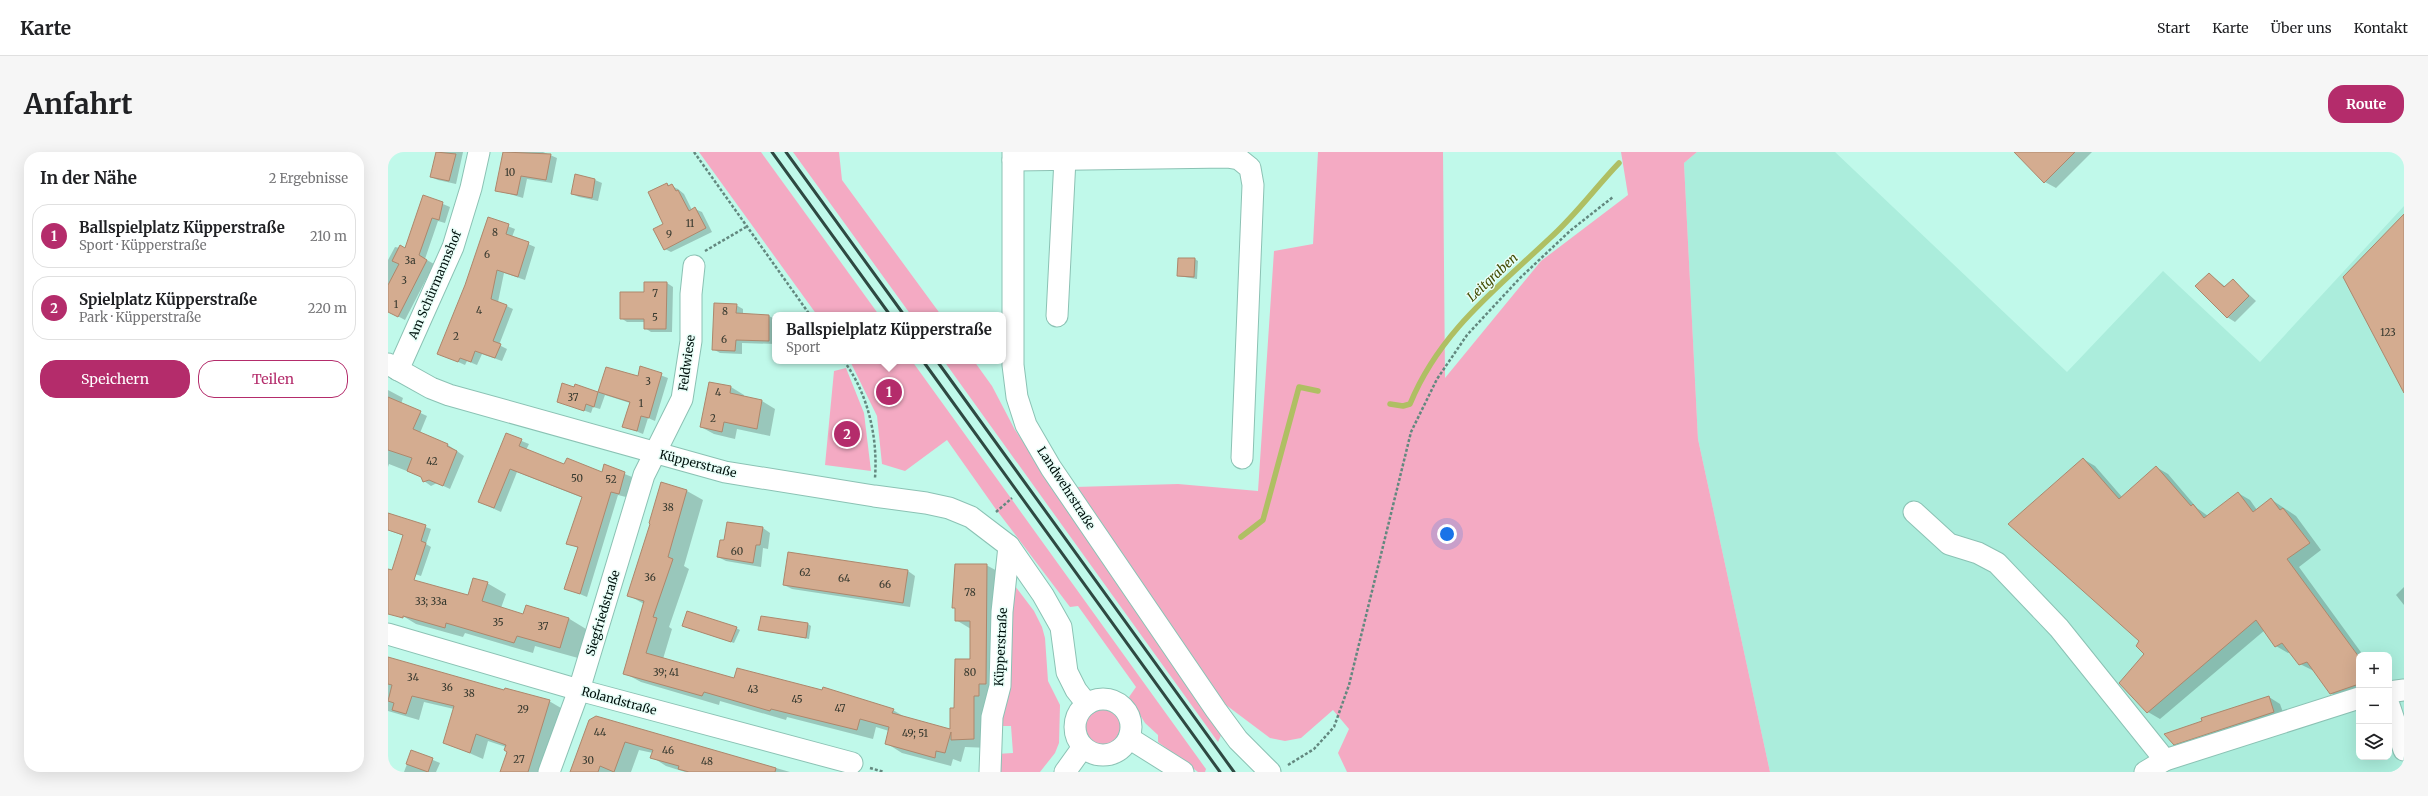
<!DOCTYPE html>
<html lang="de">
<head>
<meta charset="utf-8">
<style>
	:root { --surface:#fff; --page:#f6f6f6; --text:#202124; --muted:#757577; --line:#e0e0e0; --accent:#b42c6b }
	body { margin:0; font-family:Merriweather,serif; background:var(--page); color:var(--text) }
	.controls { position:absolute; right:12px; bottom:12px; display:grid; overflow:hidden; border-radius:8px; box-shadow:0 4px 16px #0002 }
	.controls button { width:36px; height:36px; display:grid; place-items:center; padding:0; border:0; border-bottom:1px solid var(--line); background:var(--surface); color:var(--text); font:20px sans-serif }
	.you { position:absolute; left:1059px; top:382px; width:14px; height:14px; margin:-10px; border:3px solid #fff; border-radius:50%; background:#1a73e8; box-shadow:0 0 0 6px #1a73e833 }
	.badge { display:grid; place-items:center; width:26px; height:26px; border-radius:50%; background:var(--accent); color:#fff; font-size:13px; font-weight:700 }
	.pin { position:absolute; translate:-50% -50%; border:2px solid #fff; box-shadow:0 1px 4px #0006 }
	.popup { position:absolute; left:384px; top:160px; width:234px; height:52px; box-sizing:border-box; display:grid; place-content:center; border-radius:8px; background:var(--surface); filter:drop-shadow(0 1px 3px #0005); font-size:13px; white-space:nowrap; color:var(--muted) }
	.popup b { font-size:15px; color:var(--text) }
	.popup::after { content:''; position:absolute; left:50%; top:100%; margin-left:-8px; border:8px solid transparent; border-top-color:var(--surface) }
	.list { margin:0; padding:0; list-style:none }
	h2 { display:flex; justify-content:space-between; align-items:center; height:52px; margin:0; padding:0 16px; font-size:17px }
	h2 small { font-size:13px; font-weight:400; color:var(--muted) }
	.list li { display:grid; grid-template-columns:26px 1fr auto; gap:12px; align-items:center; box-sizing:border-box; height:64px; margin:0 8px 8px; padding:0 8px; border:1px solid var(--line); border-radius:16px }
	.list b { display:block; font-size:15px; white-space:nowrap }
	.list p { margin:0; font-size:13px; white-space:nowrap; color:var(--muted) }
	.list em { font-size:13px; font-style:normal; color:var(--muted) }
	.actions { display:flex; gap:8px; padding:12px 16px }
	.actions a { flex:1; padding:9px 0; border:1px solid var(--accent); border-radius:16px; text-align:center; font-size:14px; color:var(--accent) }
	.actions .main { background:var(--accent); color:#fff }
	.icon { flex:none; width:22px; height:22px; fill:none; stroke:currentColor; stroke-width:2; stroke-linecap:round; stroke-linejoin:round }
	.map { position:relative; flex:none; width:2016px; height:620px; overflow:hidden; border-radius:16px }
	header { display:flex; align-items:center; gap:24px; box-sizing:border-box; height:56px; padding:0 20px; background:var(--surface); border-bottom:1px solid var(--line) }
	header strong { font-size:19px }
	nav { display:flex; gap:22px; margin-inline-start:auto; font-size:14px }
	.intro { display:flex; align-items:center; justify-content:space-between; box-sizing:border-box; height:96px; padding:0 24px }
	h1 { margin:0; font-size:28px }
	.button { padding:10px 18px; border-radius:16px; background:var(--accent); color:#fff; font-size:14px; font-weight:700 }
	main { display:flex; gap:24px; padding:0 24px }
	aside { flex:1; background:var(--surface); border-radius:16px; box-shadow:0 4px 16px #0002 }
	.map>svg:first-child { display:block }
	.built { fill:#abeddc; fill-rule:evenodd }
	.green { fill:#f4aac3 }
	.shadow { fill:#0003 }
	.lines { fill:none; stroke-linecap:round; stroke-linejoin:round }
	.stream { stroke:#afbf63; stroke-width:5.5 }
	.building { fill:#d4ac90; stroke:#ad876c }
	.minor-casing { stroke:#8bc2b4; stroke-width:23 }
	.path { stroke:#63887f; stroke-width:2.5; stroke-dasharray:3 2; stroke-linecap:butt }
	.minor { stroke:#fff; stroke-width:21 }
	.rail { stroke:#2e4942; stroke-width:3 }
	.labels { text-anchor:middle; stroke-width:3; stroke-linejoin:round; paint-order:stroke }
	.number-label { font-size:10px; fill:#35382e }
	.street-label { font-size:12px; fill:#00110d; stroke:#e8fef8 }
	.water-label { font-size:13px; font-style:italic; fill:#444d04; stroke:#e8fef8 }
</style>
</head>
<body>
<header>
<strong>Karte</strong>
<nav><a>Start</a><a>Karte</a><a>Über uns</a><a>Kontakt</a></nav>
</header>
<div class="intro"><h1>Anfahrt</h1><a class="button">Route</a></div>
<main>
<aside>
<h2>In der Nähe<small>2 Ergebnisse</small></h2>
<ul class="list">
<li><span class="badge">1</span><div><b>Ballspielplatz Küpperstraße</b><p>Sport · Küpperstraße</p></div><em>210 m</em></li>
<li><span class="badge">2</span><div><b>Spielplatz Küpperstraße</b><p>Park · Küpperstraße</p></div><em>220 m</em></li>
</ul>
<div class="actions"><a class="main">Speichern</a><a>Teilen</a></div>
</aside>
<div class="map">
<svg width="2016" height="620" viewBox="0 0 2016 620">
	<rect width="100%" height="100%" fill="#c0f9ea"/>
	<!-- built -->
	<path class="built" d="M1309 0H1447L1679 220 1775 119 1872 210 2016 54V620H1382L1310 287 1296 11ZM1971 503H2001V605H1971Z"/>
	<!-- green -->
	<g class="green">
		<polygon points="311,0 373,0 491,163 429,163"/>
		<polygon points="405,0 451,0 454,28 553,163 523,163"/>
		<polygon points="930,0 1055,0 1057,226 1153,109 1240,43 1233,0 1309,0 1296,11 1310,287 1382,620 959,620 950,601 961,577 945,558 913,586 897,589 882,586 830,547 687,335 790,332 870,339 886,99 925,92"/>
		<polygon points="462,209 524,209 818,617 817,620 810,620 770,590 770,583 757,571 741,545 748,535 690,454 682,455 607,356 559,288 517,319 494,312 489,264"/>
		<polygon points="556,209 586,209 604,234 627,278 835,579 830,590"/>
		<polygon points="458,216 476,261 483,319 437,313 446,219"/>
		<polygon points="627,434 646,459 654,475 657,486 660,529 672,553 671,591 667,601 652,620 608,620 608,602 625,601 623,574 609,574 618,460"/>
		<circle cx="714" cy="576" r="21"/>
	</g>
	<!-- shadow -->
	<g class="shadow">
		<polygon points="49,0 75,0 68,32 50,28 43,25"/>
		<polygon points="116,0 155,0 169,6 164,31 139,27 135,46 108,38"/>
		<polygon points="1627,0 1704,0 1668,36 1657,30"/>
		<polygon points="187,24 207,28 214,31 210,49 191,45 184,42"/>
		<polygon points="279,32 290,37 296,42 304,58 307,57 314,60 324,80 283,100 277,97"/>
		<polygon points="36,44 62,55 57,71 50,69 37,107 46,112 17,168 0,159 0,108 7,95 17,97"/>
		<polygon points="100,66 127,77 124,85 147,95 137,128 116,121 110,150 125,157 111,193 119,197 114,209 94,202 89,213 79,209 77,213 50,201 78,133"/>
		<polygon points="807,107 810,109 809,127 790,124"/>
		<polygon points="1821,122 1838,135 1845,128 1868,149 1847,170 1839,165"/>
		<polygon points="279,131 285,135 284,180 263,180 257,176 257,170 239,170 233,166 257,141"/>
		<polygon points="348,153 355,157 355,163 381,164 387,167 387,192 354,191 354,202 332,201 325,197"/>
		<polygon points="218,216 250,225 253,216 280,226 267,269 260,266 255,282 235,274 242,251 217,243 212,257 205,255 203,261 170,249 187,233 211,241"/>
		<polygon points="322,231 343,235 356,243 356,245 374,249 387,257 382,284 349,277 347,287 326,282 313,275"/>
		<polygon points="0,238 15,246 13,252 39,264 32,281 60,293 76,304 62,337 49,331 43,334 36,329 34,325 1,312 0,315"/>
		<polygon points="119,283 141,292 138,298 177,313 215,321 217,314 244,325 238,345 230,343 199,445 177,436 190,396 180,391 195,346 129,320 113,360 91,350"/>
		<polygon points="1695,307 1707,314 1734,345 1768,315 1780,322 1809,356 1820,364 1850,341 1862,348 1869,358 1884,348 1908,364 1933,398 1911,415 1975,503 1971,503 1971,543 1955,548 1943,541 1926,519 1912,512 1902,500 1900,501 1888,494 1877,478 1772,567 1760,560 1758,502"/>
		<polygon points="273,331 299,339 315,348 296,414 301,417 281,475 284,477 275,507 346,527 505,558 520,567 564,578 567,557 583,508 583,477 568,468 598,413 615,422 602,596 577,595 573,610 565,607 563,614 514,601 498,591 501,579 488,575 485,587 399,565 398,568 332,549 331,553 253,530 236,521 256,452 240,443 263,372"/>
		<polygon points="1,362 43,377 38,392 43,395 33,424 11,417 16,384 0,378"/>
		<polygon points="375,376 382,381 380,397 375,396 373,415 338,409 330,405 337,389"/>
		<polygon points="0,418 19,429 81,445 99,431 118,442 113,456 136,463 180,466 198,477 190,506 147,494 145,501 77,481 75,485 28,472 10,461 0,462"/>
		<polygon points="520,419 527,424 522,455 404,437 396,433"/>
		<polygon points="2016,435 2016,453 2008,443"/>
		<polygon points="420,472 423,474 421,487 372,478"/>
		<polygon points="299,475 348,476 352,478 346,491"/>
		<polygon points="0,506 117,540 161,549 173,556 155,620 113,620 120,600 118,595 100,589 95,607 56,590 66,557 36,550 31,568 0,559"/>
		<polygon points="1881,545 1892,552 1897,566 1798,598 1787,592"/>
		<polygon points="208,565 402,620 297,620 278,614 264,605 265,601 251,598 243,620 183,620"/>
		<polygon points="24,599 52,611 48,620 16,620"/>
		<polygon points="0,616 11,620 0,620"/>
	</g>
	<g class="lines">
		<!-- stream -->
		<g class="stream">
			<path d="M1002 252 1015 254 1022 252C1051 181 1106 139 1161 87 1187 64 1207 36 1231 11"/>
			<polyline points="853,385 875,368 911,235 930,239"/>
		</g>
	</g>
	<!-- building -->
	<g class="building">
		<polygon points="48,0 68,2 61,29 42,25"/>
		<polygon points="115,0 163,2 158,28 133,24 129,43 107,39"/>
		<polygon points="1626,0 1687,0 1656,31"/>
		<polygon points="187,22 207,27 204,46 183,42"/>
		<polygon points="279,31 280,34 284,32 288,39 290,38 301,59 307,55 318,76 276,98 265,77 275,72 260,40"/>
		<polygon points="35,43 55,50 51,68 44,66 31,103 39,108 10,165 0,160 0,133 11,112 4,109 12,93 17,96"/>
		<polygon points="2016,62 2016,241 1955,125"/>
		<polygon points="100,65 121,72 118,82 141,90 130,125 109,118 103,147 119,153 105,189 113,192 107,206 87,199 83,210 72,206 70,210 49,202 77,133"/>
		<polygon points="790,106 807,106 806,125 789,124"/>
		<polygon points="1821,121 1836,135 1845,127 1861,144 1839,166 1807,134"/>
		<polygon points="256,130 279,130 278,177 256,177 256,167 232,167 232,140 256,140"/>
		<polygon points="326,151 349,152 348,161 381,163 381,189 348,188 347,199 324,198"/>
		<polygon points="252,214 274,221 261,266 253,264 249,279 234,275 242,250 210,240 206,255 198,252 196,259 169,250 174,231 186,235 187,232 210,240 218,215 250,224"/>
		<polygon points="321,230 343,234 342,241 374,248 369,277 336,270 334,280 312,275"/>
		<polygon points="0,245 33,259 25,277 60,292 59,294 69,299 55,334 41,328 35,330 33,325 19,319 24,306 0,298"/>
		<polygon points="118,281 134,287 131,294 176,312 179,306 214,320 216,312 237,320 231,342 223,340 192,442 176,437 190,395 178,392 194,345 122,317 106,356 90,350"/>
		<polygon points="1695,306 1731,347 1768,314 1803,354 1805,352 1816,366 1850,340 1865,360 1883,346 1892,358 1895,356 1922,391 1899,407 1971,505 1971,532 1942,542 1919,510 1911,513 1894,491 1887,495 1868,468 1759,561 1731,531 1756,502 1748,494 1751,489 1620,372"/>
		<polygon points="273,330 299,338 280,405 285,407 265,465 269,466 258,501 346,526 349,516 434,538 435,535 506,557 504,561 562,577 562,556 566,556 567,507 582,507 582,469 567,469 567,456 564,456 567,412 599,412 598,532 591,532 591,544 586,544 586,587 563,588 563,580 557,601 548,599 547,606 497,592 501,575 472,567 469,578 383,557 382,559 316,540 314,544 235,522 256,449 239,444 262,372 261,371"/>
		<polygon points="0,361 38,373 33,389 38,391 26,428 80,443 85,426 100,430 94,449 135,462 138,453 181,466 172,496 129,484 126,491 58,471 57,476 15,464 15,466 0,462 0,417 4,418 15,383 0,378"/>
		<polygon points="339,370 375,375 372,393 368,393 365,411 329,405 332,388 336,388"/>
		<polygon points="400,400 520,418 515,451 395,433"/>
		<polygon points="299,459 349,475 343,490 294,474"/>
		<polygon points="373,464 420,471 418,486 370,478"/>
		<polygon points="0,505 116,538 117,536 162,548 140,620 112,620 119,600 116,598 118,593 88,582 82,601 55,591 66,554 24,544 18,562 4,558 6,551 0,549 4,533 0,532"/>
		<polygon points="1881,544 1886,560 1786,593 1776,582 1814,569 1813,566"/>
		<polygon points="208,564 388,616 387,620 301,620 290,617 291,614 262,606 265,598 237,590 226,620 212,614 210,620 182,620 201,568"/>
		<polygon points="23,598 45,606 40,620 18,612"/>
	</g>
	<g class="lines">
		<!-- minor casing -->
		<g class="minor-casing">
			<g id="minor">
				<polyline points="625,0 625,213 629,245 638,273 663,316 828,558 850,588 882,620"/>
				<polyline points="625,8 839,5 851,7 862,16 865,33 854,306"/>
				<polyline points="669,164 677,7"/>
				<polyline points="0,212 43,236 61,243 337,320 486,344 538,351 561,356 583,365 621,394 655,443 673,475 679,520 688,538 699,552"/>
				<polyline points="10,218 65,95 83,36 91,0"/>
				<polyline points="1526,360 1561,392 1590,401 1609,411 1671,476 1777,608"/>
				<polyline points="0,482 191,538 464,611"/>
				<polyline points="2001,540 2016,538"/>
				<circle cx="715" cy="575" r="28"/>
				<polyline points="2001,553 2016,598"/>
				<polyline points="741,586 795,620"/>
				<polyline points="161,620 191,538 256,323 294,247 303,189 303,142 306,114"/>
				<polyline points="602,620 604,565 612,534 614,460 621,394"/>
				<polyline points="677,620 695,595"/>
				<polyline points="1757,620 1777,608 1971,546"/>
			</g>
		</g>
		<!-- path -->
		<g class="path">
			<polyline points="306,0 422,163"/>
			<polyline points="317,99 358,75"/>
			<path d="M456 209C480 242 490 285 487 326"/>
			<polyline points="608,360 624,346"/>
			<polyline points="900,613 926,597 946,575 961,533 1023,280 1049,227 1079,183 1132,126 1183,78 1225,45"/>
			<polyline points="482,616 496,620"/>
		</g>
		<!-- minor -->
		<use href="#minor" class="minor"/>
		<!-- rail -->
		<g class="rail">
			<polyline points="384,0 502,163"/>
			<polyline points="398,0 516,163"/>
			<polyline points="535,209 832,620"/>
			<polyline points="549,209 846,620"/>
		</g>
	</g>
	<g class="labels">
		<!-- number labels -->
		<g class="number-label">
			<text x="122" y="24">10</text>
			<text x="302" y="75">11</text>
			<text x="107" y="84">8</text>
			<text x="281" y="86">9</text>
			<text x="99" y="106">6</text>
			<text x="22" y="112">3a</text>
			<text x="16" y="132">3</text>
			<text x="267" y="145">7</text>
			<text x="8" y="156">1</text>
			<text x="91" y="162">4</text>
			<text x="337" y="163">8</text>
			<text x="267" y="169">5</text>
			<text x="2000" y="184">123</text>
			<text x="68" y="188">2</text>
			<text x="336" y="191">6</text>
			<text x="260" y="233">3</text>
			<text x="330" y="244">4</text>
			<text x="185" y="249">37</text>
			<text x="253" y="255">1</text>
			<text x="325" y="270">2</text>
			<text x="44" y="313">42</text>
			<text x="189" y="330">50</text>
			<text x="223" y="331">52</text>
			<text x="280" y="359">38</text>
			<text x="349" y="403">60</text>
			<text x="417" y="424">62</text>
			<text x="262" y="429">36</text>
			<text x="456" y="430">64</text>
			<text x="497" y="436">66</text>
			<text x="582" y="444">78</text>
			<text x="43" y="453">33; 33a</text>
			<text x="110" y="474">35</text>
			<text x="155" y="478">37</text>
			<text x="278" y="524">39; 41</text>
			<text x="582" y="524">80</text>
			<text x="25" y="529">34</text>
			<text x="59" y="539">36</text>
			<text x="365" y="541">43</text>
			<text x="81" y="545">38</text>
			<text x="409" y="551">45</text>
			<text x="452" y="560">47</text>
			<text x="135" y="561">29</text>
			<text x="212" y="584">44</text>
			<text x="527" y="585">49; 51</text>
			<text x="280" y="602">46</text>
			<text x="131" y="611">27</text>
			<text x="200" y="612">30</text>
			<text x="319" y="613">48</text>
		</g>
		<!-- street labels -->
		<g class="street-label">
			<text transform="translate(47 133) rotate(-67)" y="4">Am Schürmannshof</text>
			<text transform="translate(299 211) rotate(-82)" y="4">Feldwiese</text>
			<text transform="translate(310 312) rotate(14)" y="4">Küpperstraße</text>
			<text transform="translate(678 336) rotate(57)" y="4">Landwehrstraße</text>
			<text transform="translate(215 461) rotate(-73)" y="4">Siegfriedstraße</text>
			<text transform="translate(613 495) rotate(-87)" y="4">Küpperstraße</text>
			<text transform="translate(231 549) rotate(15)" y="4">Rolandstraße</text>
		</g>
		<!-- water labels -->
		<g class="water-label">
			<text transform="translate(1104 125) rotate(-43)" y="5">Leitgraben</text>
		</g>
	</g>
</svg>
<div class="controls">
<button>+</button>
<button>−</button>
<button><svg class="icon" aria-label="layers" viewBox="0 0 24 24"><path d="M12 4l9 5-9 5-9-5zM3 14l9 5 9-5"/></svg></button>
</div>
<div class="you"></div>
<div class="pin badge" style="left:501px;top:240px">1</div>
<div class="popup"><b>Ballspielplatz Küpperstraße</b>Sport</div>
<div class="pin badge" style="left:459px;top:282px">2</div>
</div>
</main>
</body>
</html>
